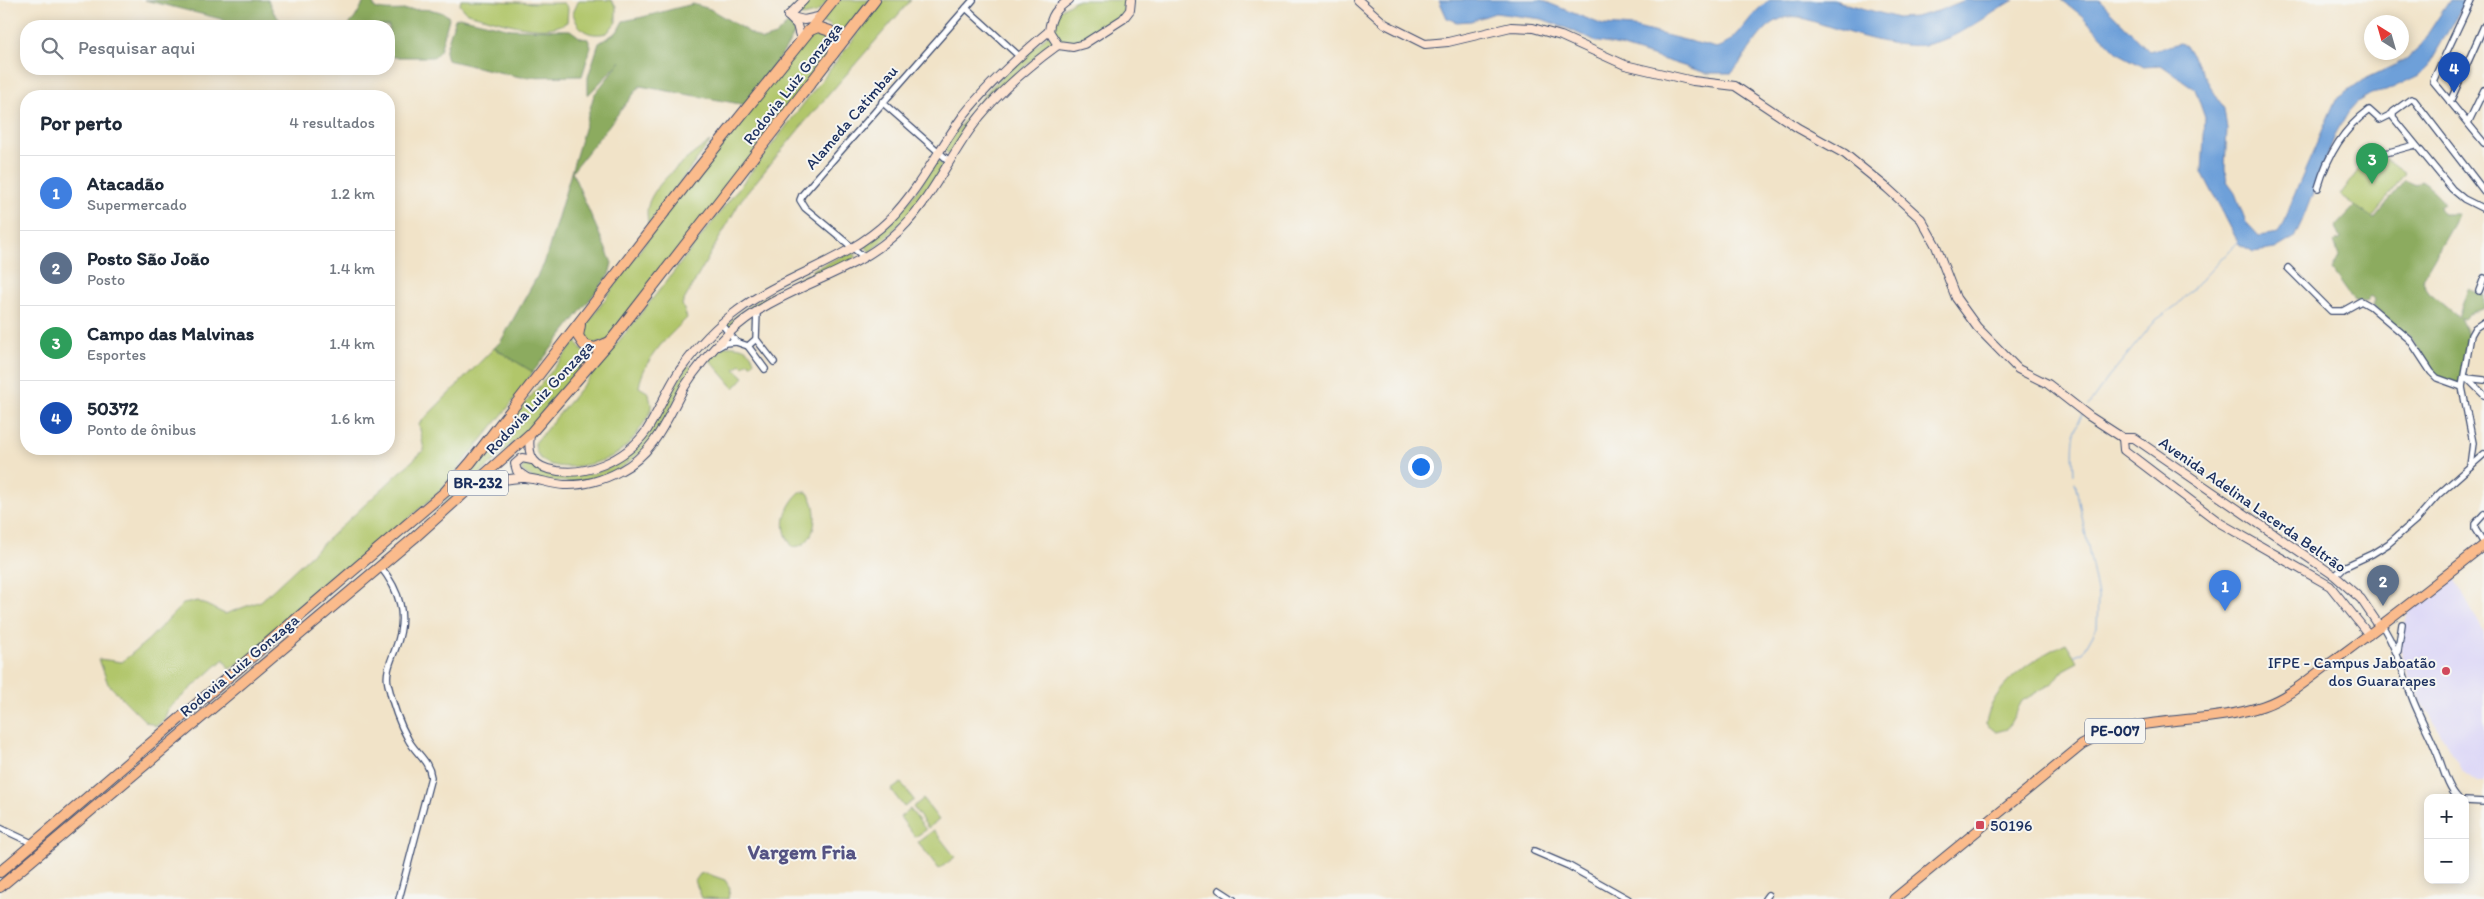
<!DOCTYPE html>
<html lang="pt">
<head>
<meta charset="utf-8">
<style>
	:root { --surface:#fff; --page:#f2f2f3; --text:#1f2937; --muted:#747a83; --line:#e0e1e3; --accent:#7c3aed }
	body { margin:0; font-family:Itim,sans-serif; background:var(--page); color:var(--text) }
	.controls { position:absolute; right:15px; bottom:15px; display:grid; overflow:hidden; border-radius:10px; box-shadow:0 2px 12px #0003 }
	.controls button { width:45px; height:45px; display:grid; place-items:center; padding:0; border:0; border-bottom:1px solid var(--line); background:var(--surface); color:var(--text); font:25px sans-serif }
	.compass { position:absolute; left:2364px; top:15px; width:45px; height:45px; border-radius:50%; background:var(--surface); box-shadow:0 2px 12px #0003; rotate:323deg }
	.you { position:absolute; left:1420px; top:466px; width:18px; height:18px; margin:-12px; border:4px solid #fff; border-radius:50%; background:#1a73e8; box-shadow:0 0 0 8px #1a73e833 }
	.badge { display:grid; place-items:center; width:32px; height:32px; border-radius:50%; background:var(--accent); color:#fff; font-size:16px; font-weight:700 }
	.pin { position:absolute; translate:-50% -41px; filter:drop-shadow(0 1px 2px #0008) }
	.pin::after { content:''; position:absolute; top:26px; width:18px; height:15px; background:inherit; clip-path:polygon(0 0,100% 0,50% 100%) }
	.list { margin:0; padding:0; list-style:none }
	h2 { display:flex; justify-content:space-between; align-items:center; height:65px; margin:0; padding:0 20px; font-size:21px }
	h2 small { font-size:16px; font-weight:400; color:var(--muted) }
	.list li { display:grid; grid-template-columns:32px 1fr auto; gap:15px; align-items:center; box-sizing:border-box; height:75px; padding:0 20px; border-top:1px solid var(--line) }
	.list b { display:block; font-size:19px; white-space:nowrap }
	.list p { margin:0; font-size:16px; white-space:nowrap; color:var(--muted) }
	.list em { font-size:16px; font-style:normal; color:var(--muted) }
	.icon { flex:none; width:28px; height:28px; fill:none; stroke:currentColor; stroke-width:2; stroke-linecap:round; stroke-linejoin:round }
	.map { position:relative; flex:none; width:2484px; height:899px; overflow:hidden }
	.search { position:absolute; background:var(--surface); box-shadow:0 2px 12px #0003; left:20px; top:20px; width:375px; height:55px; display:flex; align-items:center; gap:12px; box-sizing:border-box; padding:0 18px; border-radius:20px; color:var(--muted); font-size:19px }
	.panel { position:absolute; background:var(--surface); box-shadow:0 2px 12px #0003; left:20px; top:90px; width:375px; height:365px; border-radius:20px }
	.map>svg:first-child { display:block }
	.built { fill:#dbd6f7 }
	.green { fill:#b1c66a; stroke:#667a64 }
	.forest { fill:#8cab5e; stroke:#546d5e }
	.water { fill:#6ea0d9; stroke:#44689c }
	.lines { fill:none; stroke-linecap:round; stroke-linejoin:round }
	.stream { stroke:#6ea0d9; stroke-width:1 }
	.street-casing { stroke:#3b4a6e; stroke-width:8 }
	.secondary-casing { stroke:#3b4a6e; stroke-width:10 }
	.primary-casing { stroke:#3b4a6e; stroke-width:11 }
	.highway-casing { stroke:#3b4a6e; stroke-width:12 }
	.street { stroke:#fff; stroke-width:5.5 }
	.secondary { stroke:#fde4d1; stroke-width:8 }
	.primary { stroke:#fabb8c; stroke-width:9 }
	.highway { stroke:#fabb8c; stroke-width:10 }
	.poi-dot { fill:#d1495b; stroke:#f6f6f2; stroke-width:2 }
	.labels { text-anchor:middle; stroke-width:4; stroke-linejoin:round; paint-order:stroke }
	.shield { fill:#f6f6f2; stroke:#5d6b8a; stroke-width:1 }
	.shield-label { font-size:15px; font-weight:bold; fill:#1b2f5e }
	.street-label { font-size:16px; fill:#1b2f5e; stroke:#f6f6f2 }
	.poi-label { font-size:16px; fill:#1b2f5e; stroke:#f6f6f2; text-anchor:end }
	.district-label { font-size:21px; font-weight:bold; fill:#555383; stroke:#f6f6f2 }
</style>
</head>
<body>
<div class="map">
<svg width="2484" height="899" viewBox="0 0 2484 899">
	<rect width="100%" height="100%" fill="#f6f6f2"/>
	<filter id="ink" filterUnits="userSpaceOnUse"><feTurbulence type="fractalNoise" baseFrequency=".02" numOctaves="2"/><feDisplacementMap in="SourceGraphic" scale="10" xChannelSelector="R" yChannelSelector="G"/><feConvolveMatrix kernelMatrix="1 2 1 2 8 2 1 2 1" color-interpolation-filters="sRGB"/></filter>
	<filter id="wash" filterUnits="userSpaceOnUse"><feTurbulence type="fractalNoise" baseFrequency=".0096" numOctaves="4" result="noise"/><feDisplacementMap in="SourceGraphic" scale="20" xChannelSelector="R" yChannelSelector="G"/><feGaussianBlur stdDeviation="1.12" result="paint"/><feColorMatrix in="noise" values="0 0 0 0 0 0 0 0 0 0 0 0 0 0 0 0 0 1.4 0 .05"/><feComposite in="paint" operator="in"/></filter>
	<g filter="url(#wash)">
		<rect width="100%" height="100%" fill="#f1e3c8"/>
		<!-- built -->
		<polygon class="built" points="2453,576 2484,633 2484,782 2477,782 2462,771 2411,683 2403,659 2401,644 2403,630 2409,609"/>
		<!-- green -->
		<g class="green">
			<path d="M461 0C496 0 530 4 564 3L568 8 567 22C543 38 493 19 467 13L460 5Z"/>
			<path d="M579 0H611L616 7V22L607 33C589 37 578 31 573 13Z"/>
			<polygon points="808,0 829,0 816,13 803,16 798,14 797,10"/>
			<polygon points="837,0 870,0 839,39 829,24 821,23"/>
			<path d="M884 0H911L804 123 741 200 682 304 687 318C667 338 644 358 639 387L649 393C649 398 652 404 651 409 650 414 645 421 642 426 635 437 627 447 616 454 596 467 535 479 535 443 657 299 768 148 884 0Z"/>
			<path d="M1076 0H1129C1129 4 1129 9 1127 12 1120 25 1083 42 1069 47L1057 40 1051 30 1058 11Z"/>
			<path d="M814 28 832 35 830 58 608 341 591 345C584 339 582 335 586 326L698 169Z"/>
			<path d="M1049 34 1055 43C1011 74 979 109 949 154L942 149 990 88Z"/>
			<path d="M710 142 648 225C648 219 646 212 648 206 653 183 692 154 710 142Z"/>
			<polygon points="2373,150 2405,173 2372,218 2340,195"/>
			<path d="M936 160 942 165 941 169C920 204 901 225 870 252L865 246C898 218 914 198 936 160Z"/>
			<polygon points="851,252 856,255 855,259 814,278 812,270"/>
			<polygon points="807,274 808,278 781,291 729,330 725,325 752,304"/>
			<polygon points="576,341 583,352 597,355 559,401 431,519"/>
			<path d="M725 346C738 345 751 347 754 362L751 365 749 362 743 366 741 364 735 369 744 377 734 388 709 359Z"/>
			<polygon points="494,348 533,372 511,404 439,492 247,659 229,669 224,659 168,709 164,720 156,726 145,721 108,684 99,659 122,662 148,640 183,604 198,601 225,614 261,601 424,450 419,424"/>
			<path d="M688 365 694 369 649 446 620 469 580 483 535 480 521 470 525 464 531 463C536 465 539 469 543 472 552 476 564 475 573 475 637 477 659 409 688 365Z"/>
			<path d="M800 492H807C821 507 817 547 793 547 778 529 784 507 800 492Z"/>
			<path d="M2066 643 2078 662 2063 670 2054 682 2022 701 2007 729 1996 732 1986 724C1990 686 2034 658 2066 643Z"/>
			<polygon points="901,783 914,800 904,807 891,790"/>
			<polygon points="923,799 939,820 928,828 913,807"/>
			<polygon points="910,809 926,830 915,837 900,817"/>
			<polygon points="934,830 955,857 939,869 918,842"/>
			<polygon points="705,873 725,880 730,888 728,899 702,898 695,881 700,874"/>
		</g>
		<!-- forest -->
		<g class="forest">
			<polygon points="145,0 268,0 274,13 285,26 233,26 221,19"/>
			<path d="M365 0H371L375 8C397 15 427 3 447 15L449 18 440 51 434 57H389V26H348L355 18Z"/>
			<path d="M693 4 710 9 762 40 775 36 787 24 795 25 797 29 785 50 746 105 640 86 572 172 612 263 609 275 533 372 494 348 501 341 544 264 594 95 621 61 588 95V77L599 43 617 32 623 21C648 17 670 9 693 4Z"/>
			<polygon points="459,17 511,29 570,30 581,38 588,39 591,47 582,76 520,77 447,60 445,52 455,19"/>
			<path d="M2405 180 2416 185 2420 181C2430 187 2439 194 2444 204L2439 207 2442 214H2458L2454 224 2422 279 2429 293 2458 317 2468 289 2484 295V308L2469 314 2464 319 2460 318 2468 335 2460 384 2438 376 2410 337 2372 306 2374 299 2370 296 2365 302 2354 301 2332 270 2339 257 2334 242 2340 239 2335 227 2355 206 2374 219Z"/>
		</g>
		<!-- water -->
		<g class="water">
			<path d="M1439 0H1541L1603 25 1633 27 1717 48C1740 41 1749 12 1770 0H1833L1898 18 1915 17 1938 11 1965 0H2014C1986 16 1961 37 1929 44 1898 52 1832 27 1799 17 1765 12 1751 52 1732 73H1706L1620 46 1594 41 1571 30 1542 19 1495 13 1471 21 1456 22 1447 18Z"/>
			<polygon points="2062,0 2099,0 2149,51 2180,43 2186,45 2224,109 2227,129 2225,168 2227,182 2235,193 2246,222 2259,236 2278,233 2284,224 2293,198 2336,99 2363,80 2405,60 2417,50 2450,0 2466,0 2428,66 2419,75 2386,91 2371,94 2357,102 2348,112 2336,133 2302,221 2294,238 2275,249 2254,252 2239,244 2202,172 2205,118 2195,89 2161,65 2142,66 2118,53 2081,15"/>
		</g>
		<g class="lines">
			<!-- stream -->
			<g class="stream">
				<polyline points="2088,406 2108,378 2156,320 2177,305 2239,241"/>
				<path d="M2074 474C2073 454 2071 430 2083 414"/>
				<polyline points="2075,655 2083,652 2097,627 2098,596 2075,482"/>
			</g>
		</g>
	</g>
	<g filter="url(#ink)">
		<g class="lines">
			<!-- street casing -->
			<g class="street-casing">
				<g id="street">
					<polyline points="2471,0 2433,81 2484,143"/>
					<polyline points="966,8 1019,56"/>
					<polyline points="882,102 949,161"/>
					<polyline points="2450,102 2484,26"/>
					<polyline points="2468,123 2484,90"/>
					<polyline points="2382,154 2415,145"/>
					<path d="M2318 188C2327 157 2343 129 2369 110L2380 120 2392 114"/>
					<polyline points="2484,191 2414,100 2411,99 2393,112 2393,117 2452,189 2464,199 2484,209"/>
					<polyline points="865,258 805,208 800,200 802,195 973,0"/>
					<polyline points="2288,268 2331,311 2343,311 2361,301 2370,306 2410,340 2431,372 2437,378 2462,387"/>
					<polyline points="2479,291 2484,278"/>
					<polyline points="721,323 736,342 748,346 756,339 757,311"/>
					<polyline points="756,339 774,362"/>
					<polyline points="748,346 765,369"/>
					<polyline points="718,347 725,343 736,342"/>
					<polyline points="2467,378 2484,395"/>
					<polyline points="2467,378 2484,380"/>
					<polyline points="2470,466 2473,443 2462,387 2471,335 2475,328 2484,322"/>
					<polyline points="2484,514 2475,524 2475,529 2484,543"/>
					<path d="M380 566C400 591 408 616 396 647 392 659 385 671 388 684 392 702 399 723 408 739 415 753 429 760 431 777L399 899"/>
					<polyline points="2335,576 2344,567 2372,554 2388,544 2417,519 2438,495 2484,454"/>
					<path d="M2382 625C2399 653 2402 671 2413 700 2420 718 2430 735 2437 753 2443 767 2447 787 2458 798"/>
					<polyline points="2398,651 2402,624"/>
					<polyline points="2465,801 2484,802"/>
					<polyline points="0,828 34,844"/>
					<polyline points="1534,851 1569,866 1628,899"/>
					<polyline points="1219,890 1233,899"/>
					<polyline points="1765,899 1768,895"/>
				</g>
			</g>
			<!-- secondary casing -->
			<g class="secondary-casing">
				<g id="secondary">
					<path d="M1069 0C1056 9 1051 15 1049 31L1058 45 1073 47 1084 44 1123 19 1130 10 1131 0"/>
					<polyline points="1358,0 1385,24 1425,44 1448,42 1511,27 1533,28 1561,36 1625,65 1693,81 1735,86 1798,128 1845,154 1887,188 1921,219 1936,246 1956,298 1977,327 2018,369 2048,384 2089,416 2123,438 2134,438 2335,576 2361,599 2380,627"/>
					<polyline points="788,16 804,20 818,17"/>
					<polyline points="788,16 797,25 801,40"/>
					<polyline points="788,16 804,0"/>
					<path d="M530 434C528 450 529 464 548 469 584 479 626 460 647 430 659 411 667 389 680 370 696 348 715 327 737 311 784 275 846 262 889 220 919 190 938 150 963 116 988 84 1018 57 1049 31"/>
					<polyline points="2123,438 2124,450 2220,523 2330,586 2369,635"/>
					<polyline points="527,478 517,471 515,464 522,458 532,460"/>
					<path d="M472 488C489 484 507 477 525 478 538 479 551 484 564 485 583 486 604 480 620 471 655 453 667 418 685 386 697 367 712 350 727 335 774 288 842 280 891 238 925 210 944 167 969 131 993 96 1025 69 1058 45"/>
				</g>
			</g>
			<!-- primary casing -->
			<g class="primary-casing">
				<path id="primary" d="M1894 899 2082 745C2138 713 2204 726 2263 706 2290 697 2313 675 2336 659 2386 622 2435 584 2484 545"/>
			</g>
			<!-- highway casing -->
			<g class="highway-casing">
				<g id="highway">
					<polyline points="808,31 818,27 830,31 835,42 833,54"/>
					<polyline points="580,325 578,336 584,345 595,348 607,343"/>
					<polyline points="0,872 445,492 471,462 698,169 834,0"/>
					<polyline points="0,887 414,538 530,434 613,338 875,0"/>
				</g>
			</g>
			<!-- street -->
			<use href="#street" class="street"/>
			<!-- secondary -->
			<use href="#secondary" class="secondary"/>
			<!-- primary -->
			<use href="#primary" class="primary"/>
			<!-- highway -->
			<use href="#highway" class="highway"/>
		</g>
	</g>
	<!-- markers -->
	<g class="poi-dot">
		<circle cx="2446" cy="671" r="5"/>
		<rect x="1975" y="820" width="10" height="10" rx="2.5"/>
	</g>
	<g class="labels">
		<!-- shield labels -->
		<g class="shield">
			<rect x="448" y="470.5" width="60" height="25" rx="4"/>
			<rect x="2085" y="718.5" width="60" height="25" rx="4"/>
		</g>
		<g class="shield-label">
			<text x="478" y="488">BR-232</text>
			<text x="2115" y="736">PE-007</text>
		</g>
		<!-- street labels -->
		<g class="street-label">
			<text transform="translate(792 83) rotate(-52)" y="6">Rodovia Luiz Gonzaga</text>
			<text transform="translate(851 117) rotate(-49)" y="6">Alameda Catimbau</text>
			<text transform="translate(539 397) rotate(-47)" y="6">Rodovia Luiz Gonzaga</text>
			<text transform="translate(2253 504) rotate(35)" y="6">Avenida Adelina Lacerda Beltrão</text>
			<text transform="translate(239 665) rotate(-40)" y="6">Rodovia Luiz Gonzaga</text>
		</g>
		<!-- poi labels -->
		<g class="poi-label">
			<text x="2436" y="668">IFPE - Campus Jaboatão<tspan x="2436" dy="18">dos Guararapes</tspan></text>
			<text x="1990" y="831" text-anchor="start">50196</text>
		</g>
		<!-- district labels -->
		<g class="district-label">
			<text x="802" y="859">Vargem Fria</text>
		</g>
	</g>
</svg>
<div class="controls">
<button>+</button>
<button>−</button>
</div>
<svg class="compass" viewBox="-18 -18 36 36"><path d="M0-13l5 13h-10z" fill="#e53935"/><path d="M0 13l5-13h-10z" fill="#747a83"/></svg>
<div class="you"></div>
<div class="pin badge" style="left:2225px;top:611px;background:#3f7fe0">1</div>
<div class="pin badge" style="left:2383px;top:606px;background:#5c6f8a">2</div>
<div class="pin badge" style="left:2372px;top:184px;background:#2e9e5b">3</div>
<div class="pin badge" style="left:2454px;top:93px;background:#1a4fb4">4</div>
<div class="search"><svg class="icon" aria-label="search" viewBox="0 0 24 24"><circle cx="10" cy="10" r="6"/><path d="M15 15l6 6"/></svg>Pesquisar aqui</div>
<section class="panel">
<h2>Por perto<small>4 resultados</small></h2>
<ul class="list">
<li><span class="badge" style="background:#3f7fe0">1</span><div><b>Atacadão</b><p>Supermercado</p></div><em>1.2 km</em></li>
<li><span class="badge" style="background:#5c6f8a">2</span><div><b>Posto São João</b><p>Posto</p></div><em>1.4 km</em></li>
<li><span class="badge" style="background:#2e9e5b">3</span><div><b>Campo das Malvinas</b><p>Esportes</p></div><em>1.4 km</em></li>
<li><span class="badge" style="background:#1a4fb4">4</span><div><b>50372</b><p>Ponto de ônibus</p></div><em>1.6 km</em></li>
</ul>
</section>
</div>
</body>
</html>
